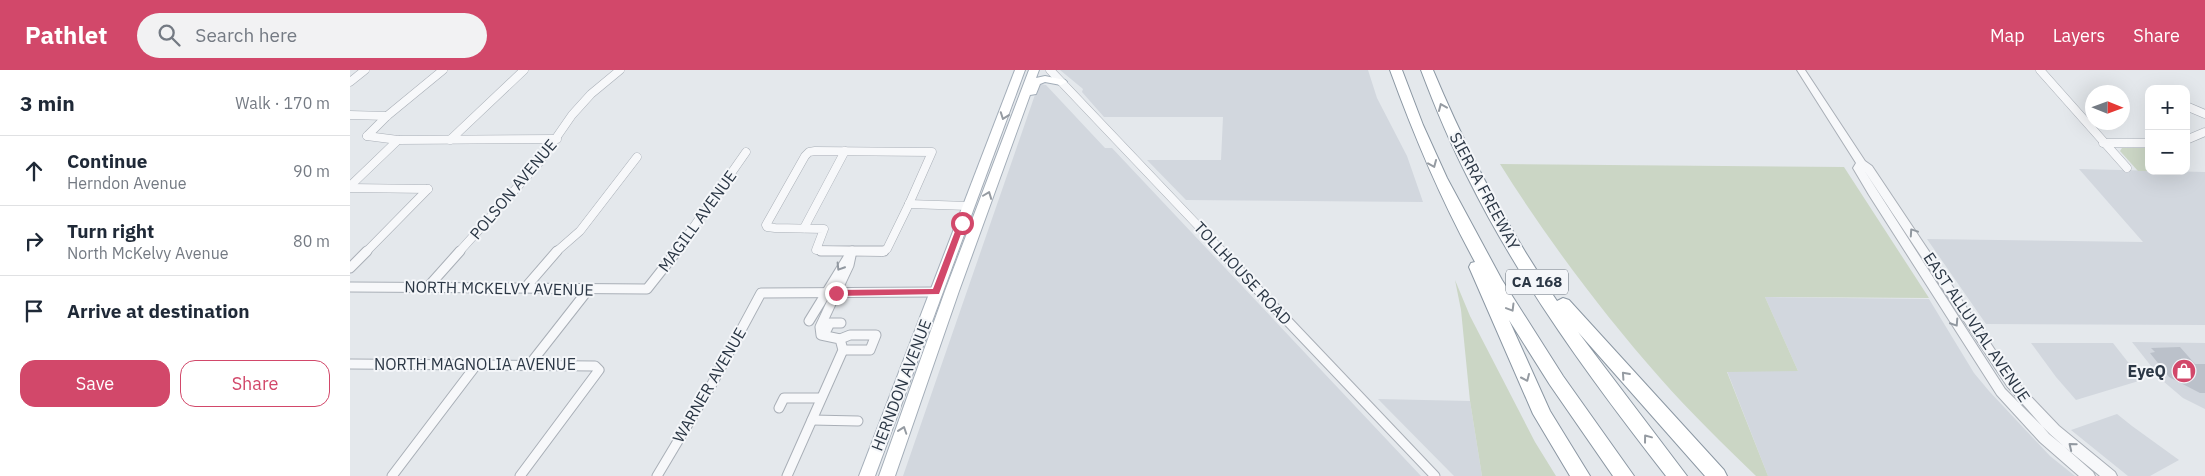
<!DOCTYPE html>
<html lang="en">
<head>
<meta charset="utf-8">
<style>
	:root { --surface:#fff; --page:#f2f2f3; --text:#1f2937; --muted:#747a83; --line:#e0e1e3; --accent:#d2486a }
	body { margin:0; font-family:"IBM Plex Sans",sans-serif; background:var(--page); color:var(--text) }
	.controls { position:absolute; right:15px; top:15px; display:grid; overflow:hidden; border-radius:10px; box-shadow:0 5px 20px #0002 }
	.controls button { width:45px; height:45px; display:grid; place-items:center; padding:0; border:0; border-bottom:1px solid var(--line); background:var(--surface); color:var(--text); font:25px sans-serif }
	.compass { position:absolute; left:1735px; top:15px; width:45px; height:45px; border-radius:50%; background:var(--surface); box-shadow:0 5px 20px #0002; rotate:91deg }
	.stop { position:absolute; width:15px; height:15px; margin:-11px; border:4px solid #d2486a; border-radius:50%; background:#fff }
	.stop.end { background:#d2486a; border-color:#fff; box-shadow:0 1px 5px #0008 }
	.list { margin:0; padding:0; list-style:none }
	h2 { display:flex; justify-content:space-between; align-items:center; height:65px; margin:0; padding:0 20px; font-size:21px }
	h2 small { font-size:16px; font-weight:400; color:var(--muted) }
	.list li { display:grid; grid-template-columns:32px 1fr auto; gap:15px; align-items:center; box-sizing:border-box; height:70px; padding:0 20px; border-top:1px solid var(--line) }
	.list b { display:block; font-size:19px; white-space:nowrap }
	.list p { margin:0; font-size:16px; white-space:nowrap; color:var(--muted) }
	.list em { font-size:16px; font-style:normal; color:var(--muted) }
	.actions { display:flex; gap:10px; padding:15px 20px }
	.actions a { flex:1; padding:11px 0; border:1px solid var(--accent); border-radius:15px; text-align:center; font-size:18px; color:var(--accent) }
	.actions .main { background:var(--accent); color:#fff }
	.icon { flex:none; width:28px; height:28px; fill:none; stroke:currentColor; stroke-width:2; stroke-linecap:round; stroke-linejoin:round }
	.map { position:relative; flex:none; width:1855px; height:406px; overflow:hidden }
	header { display:flex; align-items:center; gap:30px; box-sizing:border-box; height:70px; padding:0 25px; background:var(--accent); color:#fff }
	header strong { font-size:24px }
	nav { display:flex; gap:28px; margin-inline-start:auto; font-size:18px }
	.search { width:350px; height:45px; background:var(--page); display:flex; align-items:center; gap:12px; box-sizing:border-box; padding:0 18px; border-radius:28px; color:var(--muted); font-size:19px }
	main { display:flex }
	aside { flex:1; background:var(--surface) }
	.map>svg:first-child { display:block }
	.built { fill:#d2d7de }
	.green { fill:#cbd6c5 }
	.building { fill:#bbc1ca }
	.lines { fill:none; stroke-linecap:round; stroke-linejoin:round }
	.minor-far1-casing { stroke:#a9afb7; stroke-width:9 }
	.minor-casing { stroke:#a9afb7; stroke-width:11 }
	.tertiary-casing { stroke:#a9afb7; stroke-width:2 }
	.primary-casing { stroke:#a3adb8; stroke-width:2 }
	.motorway-casing { stroke:#8b97a3; stroke-width:2 }
	.minor-far1 { stroke:#f7f8fa; stroke-width:8 }
	.minor { stroke:#f7f8fa; stroke-width:9 }
	.tertiary { fill:#f7f8fa; fill-rule:evenodd }
	.primary { fill:#fff; fill-rule:evenodd }
	.motorway { fill:#fff; fill-rule:evenodd }
	.oneway { stroke:#959ba2 }
	.oneway2 { stroke:#9198a0 }
	.route { fill:#d2486a }
	.labels { text-anchor:middle; stroke-width:4; stroke-linejoin:round; paint-order:stroke }
	.shield { fill:#f4f6f9; stroke:#67707b; stroke-width:1 }
	.shield-label { font-size:15px; font-weight:bold; fill:#2b3745 }
	.street-label { font-size:16px; fill:#2b3745; stroke:#f4f6f9 }
	.poi-label { font-size:16px; font-weight:bold; fill:#2b3745; stroke:#f4f6f9; text-anchor:end }
</style>
</head>
<body>
<header>
<strong>Pathlet</strong>
<div class="search"><svg class="icon" aria-label="search" viewBox="0 0 24 24"><circle cx="10" cy="10" r="6"/><path d="M15 15l6 6"/></svg>Search here</div>
<nav><a>Map</a><a>Layers</a><a>Share</a></nav>
</header>
<main>
<aside>
<h2>3 min<small>Walk · 170 m</small></h2>
<ul class="list">
<li><svg class="icon" aria-label="ahead" viewBox="0 0 24 24"><path d="M12 20V5M6 11l6-6 6 6"/></svg><div><b>Continue</b><p>Herndon Avenue</p></div><em>90 m</em></li>
<li><svg class="icon" aria-label="right" viewBox="0 0 24 24"><path d="M7 20v-9h11M14 6l5 5-5 5"/></svg><div><b>Turn right</b><p>North McKelvy Avenue</p></div><em>80 m</em></li>
<li><svg class="icon" aria-label="arrive" viewBox="0 0 24 24"><path d="M6 21V4h12l-3 4 3 4H6"/></svg><div><b>Arrive at destination</b></div></li>
</ul>
<div class="actions"><a class="main">Save</a><a>Share</a></div>
</aside>
<div class="map">
<svg width="1855" height="406" viewBox="0 0 1855 406">
	<rect width="100%" height="100%" fill="#e4e8ec"/>
	<!-- built -->
	<g class="built">
		<polygon points="710,0 1018,0 1027,28 1057,86 1073,132 836,130 797,90 871,90 873,47 754,47 732,22 733,19"/>
		<polygon points="690,14 696,15 755,78 762,78 1071,406 553,406 688,16"/>
		<polygon points="1729,99 1855,102 1855,255 1636,254 1577,169 1793,172"/>
		<polygon points="1415,227 1579,229 1624,303 1639,321 1700,386 1725,406 1418,406 1377,301 1448,301"/>
		<polygon points="1782,272 1855,273 1855,339 1833,328 1813,311"/>
		<polygon points="1681,273 1763,273 1792,310 1726,330 1706,307"/>
		<polygon points="1028,329 1120,331 1132,406 1104,406"/>
		<polygon points="1767,344 1782,356 1829,390 1800,406 1778,406 1721,360"/>
	</g>
	<!-- green -->
	<g class="green">
		<polygon points="1772,78 1799,78 1799,101 1788,101 1770,81"/>
		<path d="M1150 94 1494 97 1579 228 1415 227 1448 301 1377 302 1418 406H1406C1373 374 1340 342 1310 308 1251 241 1197 169 1150 94Z"/>
		<polygon points="1105,210 1120,246 1185,372 1206,406 1132,406 1120,331 1111,240"/>
	</g>
	<!-- building -->
	<polygon class="building" points="1830,277 1845,294 1855,294 1855,323 1850,323 1819,307 1800,283 1805,282 1801,278"/>
	<g class="lines">
		<!-- minor-far1 casing -->
		<g class="minor-far1-casing">
			<g id="minor-far1">
				<polyline points="700,0 873,182"/>
				<polyline points="1690,0 1777,98"/>
				<polyline points="0,12 15,0"/>
				<polyline points="1836,36 1855,44"/>
				<polyline points="0,45 37,46"/>
				<polyline points="17,66 48,70 207,69"/>
				<polyline points="17,66 37,46 93,0"/>
				<polyline points="100,70 174,0"/>
				<polyline points="1836,70 1855,62"/>
				<polyline points="1753,73 1799,73"/>
				<polyline points="0,116 48,70"/>
				<polyline points="0,118 78,119"/>
				<polyline points="559,134 618,136"/>
				<polyline points="454,158 495,81"/>
				<polyline points="16,182 78,119"/>
				<polyline points="109,182 188,94 222,45 241,24 270,0"/>
				<polyline points="206,182 230,161 287,87"/>
				<polyline points="326,182 396,82"/>
				<polyline points="501,182 502,182"/>
				<polyline points="532,182 466,180 474,159 425,158 417,157 416,155 455,86 459,82 465,81 582,82 559,134"/>
				<polyline points="532,182 537,179 559,134"/>
			</g>
		</g>
		<!-- minor casing -->
		<g class="minor-casing">
			<g id="minor">
				<polyline points="471,181 534,181"/>
				<polyline points="871,181 1085,406"/>
				<polyline points="0,198 17,181"/>
				<polyline points="0,217 297,219 327,181"/>
				<polyline points="77,218 110,181"/>
				<polyline points="175,218 207,181"/>
				<polyline points="474,265 480,253 491,253"/>
				<polyline points="490,269 500,265 526,265 520,280 493,280"/>
				<polyline points="0,294 245,296 249,300 170,406"/>
				<polyline points="180,294 238,220"/>
				<polyline points="429,338 434,328 471,328"/>
				<polyline points="462,350 508,351"/>
				<polyline points="42,406 127,294"/>
				<polyline points="307,406 362,314 411,223 586,222"/>
				<polyline points="437,406 493,280 490,269 471,265 470,257 499,195 502,181 459,251"/>
			</g>
		</g>
		<!-- tertiary casing -->
		<g class="tertiary-casing">
			<polygon id="tertiary" points="1447,0 1455,0 1515,91 1522,96 1665,310 1709,356 1765,402 1767,406 1750,406 1699,364 1657,316 1514,100 1655,319 1700,364 1743,402 1745,406 1729,406 1690,372 1647,325 1519,125 1503,98 1506,93"/>
		</g>
		<!-- primary casing -->
		<g class="primary-casing">
			<g id="primary">
				<polygon points="665,0 675,0 525,406 509,406"/>
				<polygon points="679,0 689,0 686,8 695,6 715,10 717,12 711,15 695,12 690,14 686,24 680,25 609,221 545,406 529,406 595,221"/>
			</g>
		</g>
		<!-- motorway casing -->
		<g class="motorway-casing">
			<g id="motorway">
				<path d="M1040 0H1052L1073 55 1097 108 1152 210 1213 306 1284 406H1263L1200 315 1159 250 1200 341 1240 406H1220L1183 344 1119 197 1121 193 1125 192C1091 130 1064 66 1040 0Z"/>
				<path d="M1071 0H1083C1117 81 1157 158 1207 231L1213 228 1219 230 1374 400 1377 406H1355L1228 262 1337 406H1316C1243 312 1171 215 1118 108 1100 73 1085 37 1071 0Z"/>
			</g>
		</g>
		<!-- minor-far1 -->
		<use href="#minor-far1" class="minor-far1"/>
		<!-- minor -->
		<use href="#minor" class="minor"/>
		<!-- tertiary -->
		<use href="#tertiary" class="tertiary"/>
		<!-- primary -->
		<use href="#primary" class="primary"/>
		<!-- motorway -->
		<use href="#motorway" class="motorway"/>
	</g>
	<!-- one-way arrows -->
	<defs><path id="oneway-chevron" d="M-2-3.5L2.5 0L-2 3.5" fill="none" stroke-width="1.6" stroke-linecap="round" stroke-linejoin="round" transform="scale(1.25)"/></defs>
	<g class="oneway">
		<use href="#oneway-chevron" transform="translate(1092 37) rotate(-113)"/>
		<use href="#oneway-chevron" transform="translate(654 46) rotate(110)"/>
		<use href="#oneway-chevron" transform="translate(1083 94) rotate(67)"/>
		<use href="#oneway-chevron" transform="translate(638 125) rotate(-69)"/>
		<use href="#oneway-chevron" transform="translate(1161 238) rotate(59)"/>
		<use href="#oneway-chevron" transform="translate(1275 305) rotate(-132)"/>
		<use href="#oneway-chevron" transform="translate(1176 308) rotate(66)"/>
		<use href="#oneway-chevron" transform="translate(553 360) rotate(-71)"/>
		<use href="#oneway-chevron" transform="translate(1297 368) rotate(-127)"/>
	</g>
	<g class="oneway2">
		<use href="#oneway-chevron" transform="translate(1563 162) rotate(-124)"/>
		<use href="#oneway-chevron" transform="translate(490 197) rotate(122)"/>
		<use href="#oneway-chevron" transform="translate(1605 253) rotate(57)"/>
		<use href="#oneway-chevron" transform="translate(1722 376) rotate(-141)"/>
	</g>
	<!-- route -->
	<polygon class="route" points="609,151 615,153 589,224 486,226 482,223 486,220 583,219"/>
	<!-- icons -->
	<defs>
		<g id="shop-disc" transform="scale(1.25)"><circle r="9.5" fill="#d2486a" stroke="#f4f6f9"/><path d="M-5-2.5h2.3a2.7 3.5 0 0 1 5.4 0H5L5.5 6h-11ZM-1.5-2.5h3a1.5 2.3 0 0 0-3 0Z" fill="#fff"/></g>
	</defs>
	<g fill-rule="evenodd">
		<use href="#shop-disc" x="1834" y="301"/>
	</g>
	<g class="labels">
		<!-- shield labels -->
		<rect class="shield" x="1156" y="199.5" width="62" height="25" rx="4"/>
		<g class="shield-label">
			<text x="1187" y="217">CA 168</text>
		</g>
		<!-- street labels -->
		<g class="street-label">
			<text transform="translate(163 119) rotate(-50)" y="6">POLSON AVENUE</text>
			<text transform="translate(1135 121) rotate(62)" y="6">SIERRA FREEWAY</text>
			<text transform="translate(347 151) rotate(-54)" y="6">MAGILL AVENUE</text>
			<text transform="translate(893 203) rotate(47)" y="6">TOLLHOUSE ROAD</text>
			<text transform="translate(149 218) rotate(1)" y="6">NORTH MCKELVY AVENUE</text>
			<text transform="translate(1627 257) rotate(56)" y="6">EAST ALLUVIAL AVENUE</text>
			<text x="125" y="300">NORTH MAGNOLIA AVENUE</text>
			<text transform="translate(359 315) rotate(-60)" y="6">WARNER AVENUE</text>
			<text transform="translate(551 315) rotate(-69)" y="6">HERNDON AVENUE</text>
		</g>
		<!-- poi labels -->
		<g class="poi-label">
			<text x="1816" y="307">EyeQ</text>
		</g>
	</g>
</svg>
<div class="controls">
<button>+</button>
<button>−</button>
</div>
<svg class="compass" viewBox="-18 -18 36 36"><path d="M0-13l5 13h-10z" fill="#e53935"/><path d="M0 13l5-13h-10z" fill="#747a83"/></svg>
<div class="stop" style="left:612px;top:153px"></div>
<div class="stop end" style="left:486px;top:223px"></div>
</div>
</main>
</body>
</html>
